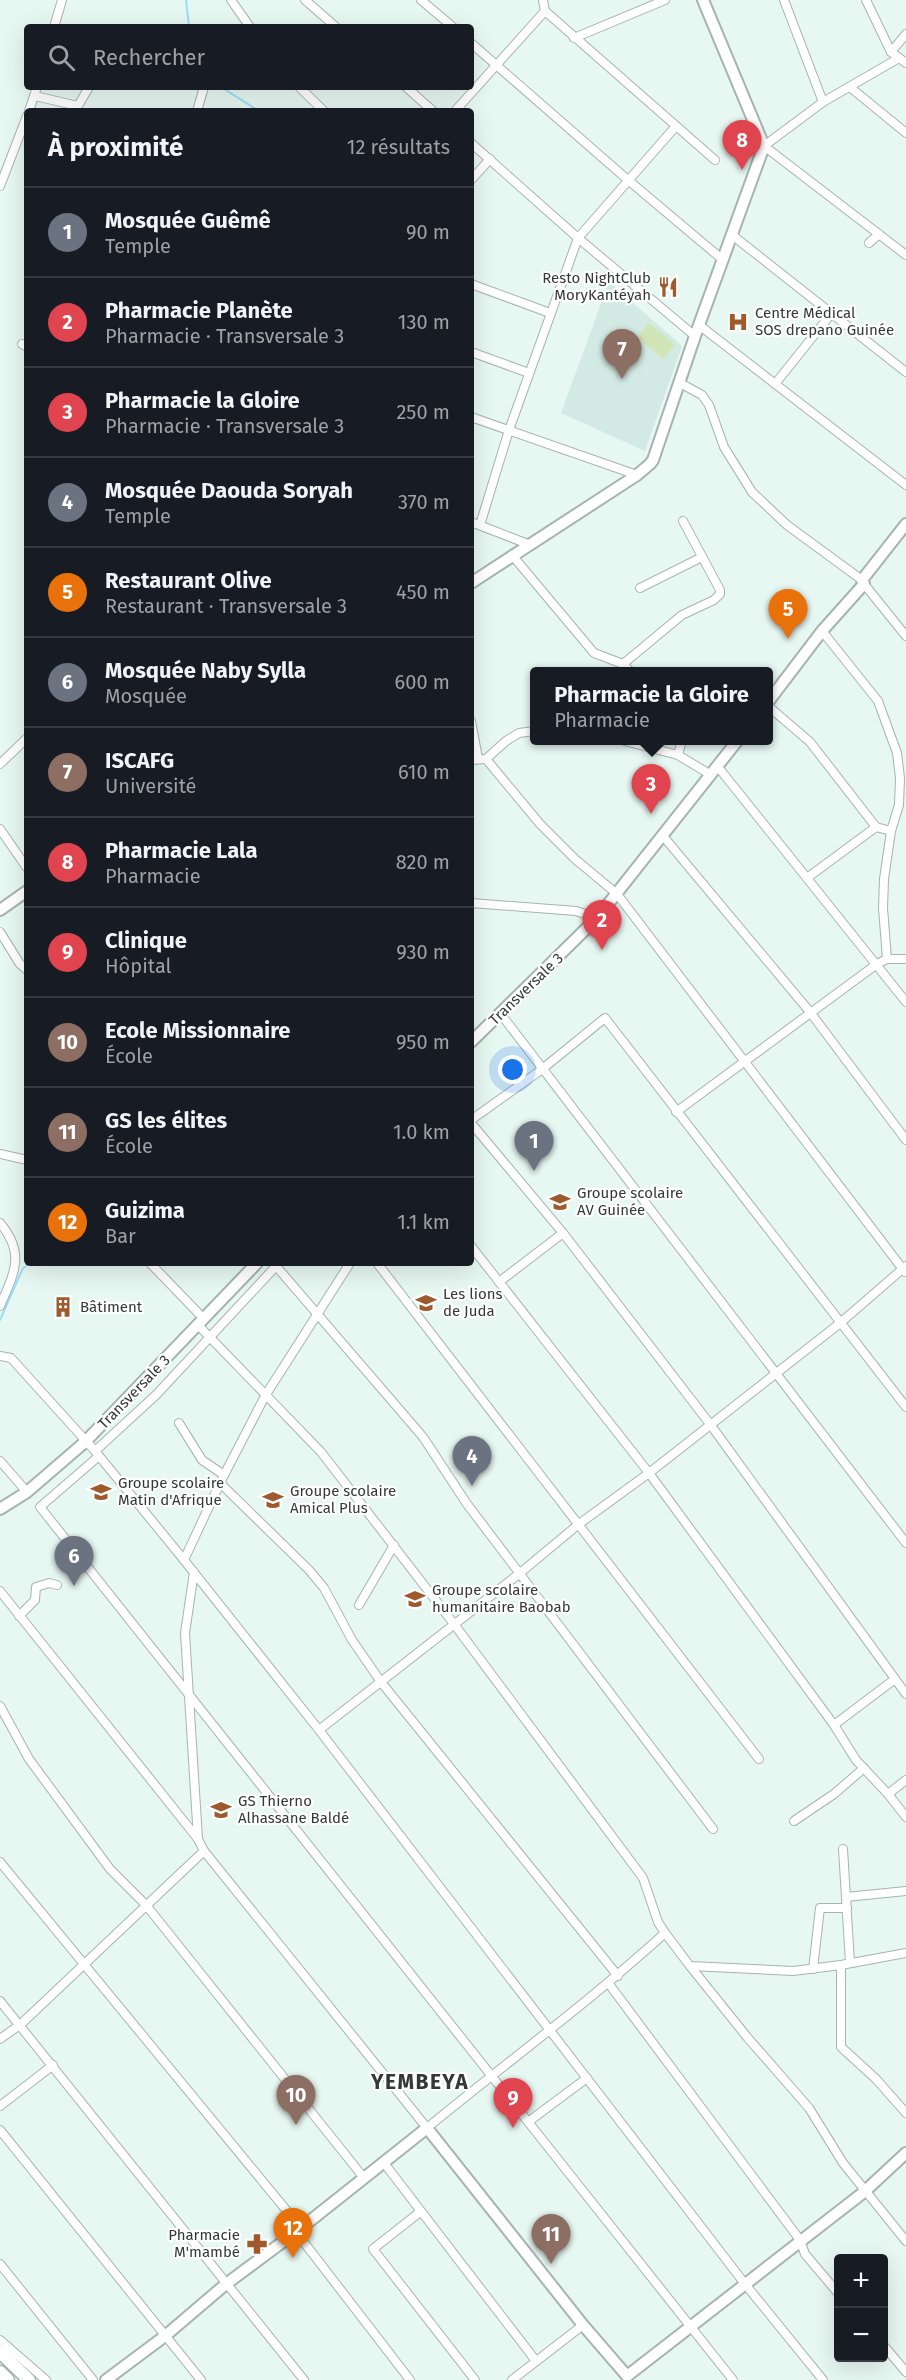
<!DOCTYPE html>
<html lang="fr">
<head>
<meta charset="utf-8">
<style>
	:root { --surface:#171b24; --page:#242831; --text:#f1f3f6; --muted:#9ea1a6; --line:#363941; --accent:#d93025 }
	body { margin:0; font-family:"Fira Sans",sans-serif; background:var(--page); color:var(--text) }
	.controls { position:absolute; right:18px; bottom:18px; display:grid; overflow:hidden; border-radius:6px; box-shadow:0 6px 24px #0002 }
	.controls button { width:54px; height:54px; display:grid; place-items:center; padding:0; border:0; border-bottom:2px solid var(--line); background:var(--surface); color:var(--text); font:30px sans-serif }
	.you { position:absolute; left:513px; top:1070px; width:21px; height:21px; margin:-15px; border:4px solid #fff; border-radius:50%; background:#1a73e8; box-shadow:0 0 0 9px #1a73e833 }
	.badge { display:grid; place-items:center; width:39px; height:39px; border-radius:50%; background:var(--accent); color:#fff; font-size:20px; font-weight:700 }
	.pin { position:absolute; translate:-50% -50px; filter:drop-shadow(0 2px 3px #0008) }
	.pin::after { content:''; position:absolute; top:32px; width:21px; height:18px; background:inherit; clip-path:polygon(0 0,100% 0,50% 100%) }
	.popup { position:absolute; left:530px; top:667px; width:243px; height:78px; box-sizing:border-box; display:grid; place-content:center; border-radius:6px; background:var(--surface); filter:drop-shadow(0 2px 4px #0005); font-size:20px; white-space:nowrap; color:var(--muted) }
	.popup b { font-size:22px; color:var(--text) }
	.popup::after { content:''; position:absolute; left:50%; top:100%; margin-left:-12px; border:12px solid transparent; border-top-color:var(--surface) }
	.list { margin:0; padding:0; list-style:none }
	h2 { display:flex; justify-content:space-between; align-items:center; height:78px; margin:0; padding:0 24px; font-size:26px }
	h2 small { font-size:20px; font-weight:400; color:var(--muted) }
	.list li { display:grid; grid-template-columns:39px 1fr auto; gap:18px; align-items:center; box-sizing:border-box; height:90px; padding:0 24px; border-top:2px solid var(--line) }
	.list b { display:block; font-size:22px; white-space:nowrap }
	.list p { margin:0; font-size:20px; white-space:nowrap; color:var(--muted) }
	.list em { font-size:20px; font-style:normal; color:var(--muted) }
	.icon { flex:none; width:33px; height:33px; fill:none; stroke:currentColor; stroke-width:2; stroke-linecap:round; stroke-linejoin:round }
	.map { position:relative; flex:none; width:906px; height:2380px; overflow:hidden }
	.search { position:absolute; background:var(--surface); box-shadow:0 6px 24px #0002; left:24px; top:24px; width:450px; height:66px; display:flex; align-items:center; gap:15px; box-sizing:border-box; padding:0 21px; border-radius:6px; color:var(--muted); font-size:22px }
	.panel { position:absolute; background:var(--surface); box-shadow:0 6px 24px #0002; left:24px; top:108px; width:450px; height:1158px; border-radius:6px }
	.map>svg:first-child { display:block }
	.built { fill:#d3eae4 }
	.green { fill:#d2e5b6 }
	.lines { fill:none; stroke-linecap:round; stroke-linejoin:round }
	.stream { stroke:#99defa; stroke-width:2 }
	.street-casing { stroke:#a5b4b0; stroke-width:10 }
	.secondary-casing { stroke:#a5b4b0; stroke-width:14 }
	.primary-casing { stroke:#a5b4b0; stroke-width:15 }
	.street { stroke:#fff; stroke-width:8 }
	.secondary { stroke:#fff; stroke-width:10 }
	.primary { stroke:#fff; stroke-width:12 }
	.labels { text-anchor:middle; stroke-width:4.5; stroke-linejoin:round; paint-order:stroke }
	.poi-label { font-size:15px; fill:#333938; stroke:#fff; text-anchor:start }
	.street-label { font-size:15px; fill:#333938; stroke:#fff }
	.district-label { font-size:21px; font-weight:bold; letter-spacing:1.5px; fill:#333938; stroke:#fff }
</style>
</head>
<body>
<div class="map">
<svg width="906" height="2380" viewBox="0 0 906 2380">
	<rect width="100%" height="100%" fill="#e7f7f2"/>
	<!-- built -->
	<polygon class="built" points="609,282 682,346 645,451 561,413"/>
	<!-- green -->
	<polygon class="green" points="649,323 675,345 663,359 637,337"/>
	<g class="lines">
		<!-- stream -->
		<g class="stream">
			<polyline points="186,0 189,27"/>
			<polyline points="221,87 259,111"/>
			<polyline points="0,1320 23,1268 31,1263"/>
		</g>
		<!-- street casing -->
		<g class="street-casing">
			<g id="street">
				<polyline points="231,0 250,27"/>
				<polyline points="305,0 336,27"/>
				<polyline points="421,0 453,27"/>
				<polyline points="543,0 545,11 715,160"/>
				<polyline points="784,0 823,102"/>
				<polyline points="866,0 891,52 906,63"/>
				<polyline points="54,27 62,0"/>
				<polyline points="574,38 665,0"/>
				<polyline points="471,43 628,180 723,260"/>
				<polyline points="891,52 906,34"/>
				<polyline points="899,58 823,102 764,146 906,255"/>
				<polyline points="299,87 324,111"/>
				<polyline points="406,87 433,111"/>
				<polyline points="851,88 906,133"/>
				<polyline points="35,96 78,106 89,87"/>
				<polyline points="29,111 37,87"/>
				<polyline points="197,111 204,87"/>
				<polyline points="455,111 545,11"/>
				<polyline points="471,143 578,238 695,336"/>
				<polyline points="471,180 490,159"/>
				<polyline points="0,186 27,116"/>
				<polyline points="732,235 906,372"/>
				<polyline points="869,243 879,234"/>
				<polyline points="471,284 550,313"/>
				<polyline points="699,325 906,485"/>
				<polyline points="22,344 27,347"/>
				<polyline points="471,352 529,373"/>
				<polyline points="680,383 702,395 709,405 724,447 752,492 787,525 862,580"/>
				<polyline points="775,384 831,314"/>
				<polyline points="471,417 637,475"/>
				<polyline points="471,522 528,544"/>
				<polyline points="480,525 509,430 578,238 676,126"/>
				<polyline points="512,555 594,653 623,664 631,672"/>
				<polyline points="864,584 906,636"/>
				<polyline points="640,588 702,557"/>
				<polyline points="822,631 878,701 897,753 900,778 899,805 891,831 884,879 883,908 887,959"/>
				<polyline points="623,664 682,615 714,600 720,594 720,590 683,521"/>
				<polyline points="768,706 810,742 876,827"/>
				<polyline points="471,721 478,758"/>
				<polyline points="621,740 678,755 711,775"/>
				<polyline points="678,755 682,740"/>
				<polyline points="486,759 540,824 575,859 617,894 905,1272"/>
				<polyline points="471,760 486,759 506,741 519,733 534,731"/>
				<polyline points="0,764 27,738"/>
				<polyline points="718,767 906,1002"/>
				<polyline points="0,829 27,868"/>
				<polyline points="663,836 810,1012 906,1140"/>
				<polyline points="807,878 876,827 891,831"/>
				<polyline points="471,903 576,911 597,918"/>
				<polyline points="0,932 20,964 27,970"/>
				<polyline points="500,1013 906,1543"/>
				<polyline points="676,1112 877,964 887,959 906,959"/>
				<polyline points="471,1120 541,1070 605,1018 906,1407"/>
				<polyline points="471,1123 563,1233 710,1424 906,1694"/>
				<polyline points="0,1154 27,1160"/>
				<path d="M0 1223C26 1254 14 1273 0 1306"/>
				<polyline points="471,1246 649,1473 834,1725 856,1760 888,1794 906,1817"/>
				<polyline points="150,1263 204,1319"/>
				<polyline points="377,1263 759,1759"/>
				<polyline points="276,1266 423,1437 467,1504 713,1829"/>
				<polyline points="499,1282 563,1233"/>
				<polyline points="0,1356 11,1358 95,1451 184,1560 319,1730 745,2284 823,2380"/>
				<polyline points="179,1423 202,1460 224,1475"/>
				<polyline points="95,1451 156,1395 278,1264"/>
				<polyline points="99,1456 40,1507 733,2380"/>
				<polyline points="0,1461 27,1492"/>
				<polyline points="220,1483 309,1570 324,1588 352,1640 381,1682 618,1976"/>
				<polyline points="184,1560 220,1483 265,1396 350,1263"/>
				<polyline points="194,1572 185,1633 198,1839"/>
				<path d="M0 1591 198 1839 204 1851 427 2128C506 2063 589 2002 665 1933L658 1922 643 1878 454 1624 321 1452 198 1325"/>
				<polyline points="359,1605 394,1545"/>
				<polyline points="19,1616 35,1600 36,1587 49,1583 57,1585"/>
				<polyline points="0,1706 29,1759 110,1869 146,1905 364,2178"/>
				<polyline points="834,1725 895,1679"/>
				<polyline points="319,1730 520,1573 579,1524 649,1473 839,1324 906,1266"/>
				<polyline points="888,1794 906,1780"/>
				<polyline points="794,1821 834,1794 864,1768"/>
				<polyline points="843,1849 850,1963"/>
				<polyline points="0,1862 301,2228"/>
				<polyline points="846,1897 906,1891"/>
				<polyline points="665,1933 690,1966 793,1971 841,1965 906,1953"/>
				<polyline points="841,1965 841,2047 876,2079 906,2113"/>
				<polyline points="690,1966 747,2037 809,2108 843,2163 906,2241"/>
				<polyline points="813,1969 820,1908 847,1908"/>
				<polyline points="609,1984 800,2240 805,2254 838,2293"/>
				<polyline points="0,2001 304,2380"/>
				<polyline points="0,2039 21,2024 204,1851"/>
				<polyline points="0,2106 53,2065"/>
				<polyline points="528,2122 587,2078"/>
				<polyline points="0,2130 201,2380"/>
				<polyline points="384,2163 536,2361"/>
				<polyline points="420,2212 373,2249 475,2380"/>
				<polyline points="296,2232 410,2380"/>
				<polyline points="0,2264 93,2380"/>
				<polyline points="0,2340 46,2380"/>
				<polyline points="884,2346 906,2372"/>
				<polyline points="512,2380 583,2325"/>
			</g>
		</g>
		<!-- secondary casing -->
		<g class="secondary-casing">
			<g id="secondary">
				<polyline points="471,583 637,475 650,464 653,460 695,336 764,146 703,0"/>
				<polyline points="768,702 822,631 864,584 862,580 906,524"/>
				<polyline points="0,910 27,891"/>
				<polyline points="471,1042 597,918 738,740"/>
				<polyline points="0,1509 27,1492 85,1442 257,1263"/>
				<polyline points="106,2380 165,2336 226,2284 296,2232 427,2128 583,2325 627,2376 864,2192 906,2153"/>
			</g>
		</g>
		<!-- primary casing -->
		<g class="primary-casing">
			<g id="primary">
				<polyline points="0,2352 29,2380"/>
				<polyline points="0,2372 8,2380"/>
			</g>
		</g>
		<!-- street -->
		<use href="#street" class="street"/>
		<!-- secondary -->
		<use href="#secondary" class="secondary"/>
		<!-- primary -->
		<use href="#primary" class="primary"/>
	</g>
	<!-- icons -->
	<defs>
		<g id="restaurant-bare" transform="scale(1.62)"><path d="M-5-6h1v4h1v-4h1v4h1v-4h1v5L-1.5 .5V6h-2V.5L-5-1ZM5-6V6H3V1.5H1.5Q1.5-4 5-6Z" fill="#9e592d" stroke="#fff" stroke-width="2.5" paint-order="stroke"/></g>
		<g id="hospital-bare" transform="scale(1.62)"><path d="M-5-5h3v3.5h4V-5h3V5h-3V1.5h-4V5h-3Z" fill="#9e592d" stroke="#fff" stroke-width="2.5" paint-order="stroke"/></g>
		<g id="school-bare" transform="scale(1.62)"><path d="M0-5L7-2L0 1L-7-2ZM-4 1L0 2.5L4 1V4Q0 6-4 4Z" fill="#9e592d" stroke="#fff" stroke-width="2.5" paint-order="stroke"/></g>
		<g id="building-bare" transform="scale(1.62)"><path d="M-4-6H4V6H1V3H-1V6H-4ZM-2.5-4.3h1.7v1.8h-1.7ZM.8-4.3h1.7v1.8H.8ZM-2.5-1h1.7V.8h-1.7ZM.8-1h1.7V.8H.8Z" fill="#9e592d" stroke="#fff" stroke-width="2.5" paint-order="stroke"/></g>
		<g id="pharmacy-bare" transform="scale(1.62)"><path d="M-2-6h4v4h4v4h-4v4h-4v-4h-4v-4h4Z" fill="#9e592d" stroke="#fff" stroke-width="2.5" paint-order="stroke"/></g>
	</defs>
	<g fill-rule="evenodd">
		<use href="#restaurant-bare" x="668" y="287"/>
		<use href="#hospital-bare" x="738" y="322"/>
		<use href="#school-bare" x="560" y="1202"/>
		<use href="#school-bare" x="426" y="1303"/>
		<use href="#building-bare" x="63" y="1307"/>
		<use href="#school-bare" x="101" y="1492"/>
		<use href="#school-bare" x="273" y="1500"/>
		<use href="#school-bare" x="415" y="1599"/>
		<use href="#school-bare" x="221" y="1810"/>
		<use href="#pharmacy-bare" x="257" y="2244"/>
	</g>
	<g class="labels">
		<!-- poi labels -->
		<g class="poi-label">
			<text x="651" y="283" text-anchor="end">Resto NightClub<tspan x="651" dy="17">MoryKantéyah</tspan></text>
			<text x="755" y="318">Centre Médical<tspan x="755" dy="17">SOS drepano Guinée</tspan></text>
			<text x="577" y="1198">Groupe scolaire<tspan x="577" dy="17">AV Guinée</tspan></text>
			<text x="443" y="1299">Les lions<tspan x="443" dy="17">de Juda</tspan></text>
			<text x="80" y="1312">Bâtiment</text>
			<text x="118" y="1488">Groupe scolaire<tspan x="118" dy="17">Matin d'Afrique</tspan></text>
			<text x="290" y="1496">Groupe scolaire<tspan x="290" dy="17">Amical Plus</tspan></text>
			<text x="432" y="1595">Groupe scolaire<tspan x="432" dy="17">humanitaire Baobab</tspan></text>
			<text x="238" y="1806">GS Thierno<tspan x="238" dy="17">Alhassane Baldé</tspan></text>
			<text x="240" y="2240" text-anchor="end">Pharmacie<tspan x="240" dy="17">M'mambé</tspan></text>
		</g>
		<!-- street labels -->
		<g class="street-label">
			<text transform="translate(526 989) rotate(-44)" y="5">Transversale 3</text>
			<text transform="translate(134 1392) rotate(-46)" y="5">Transversale 3</text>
		</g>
		<!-- district labels -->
		<g class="district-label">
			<text x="420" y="2089">YEMBEYA</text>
		</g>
	</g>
</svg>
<div class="controls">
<button>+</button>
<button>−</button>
</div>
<div class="you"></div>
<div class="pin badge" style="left:534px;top:1171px;background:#6b7280">1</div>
<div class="pin badge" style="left:602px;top:950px;background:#e0444e">2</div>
<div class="pin badge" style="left:651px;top:814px;background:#e0444e">3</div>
<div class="popup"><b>Pharmacie la Gloire</b>Pharmacie</div>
<div class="pin badge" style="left:472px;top:1486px;background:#6b7280">4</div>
<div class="pin badge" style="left:788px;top:639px;background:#e8710a">5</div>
<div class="pin badge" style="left:74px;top:1586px;background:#6b7280">6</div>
<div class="pin badge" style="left:622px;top:379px;background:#8d6e63">7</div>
<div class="pin badge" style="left:742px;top:170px;background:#e0444e">8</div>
<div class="pin badge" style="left:513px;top:2128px;background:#e0444e">9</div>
<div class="pin badge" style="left:296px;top:2125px;background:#8d6e63">10</div>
<div class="pin badge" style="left:551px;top:2264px;background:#8d6e63">11</div>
<div class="pin badge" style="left:293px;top:2258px;background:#e8710a">12</div>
<div class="search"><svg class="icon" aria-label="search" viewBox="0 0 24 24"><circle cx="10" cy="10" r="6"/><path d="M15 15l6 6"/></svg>Rechercher</div>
<section class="panel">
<h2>À proximité<small>12 résultats</small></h2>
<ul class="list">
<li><span class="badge" style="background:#6b7280">1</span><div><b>Mosquée Guêmê</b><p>Temple</p></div><em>90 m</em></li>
<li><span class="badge" style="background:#e0444e">2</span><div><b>Pharmacie Planète</b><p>Pharmacie · Transversale 3</p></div><em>130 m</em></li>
<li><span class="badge" style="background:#e0444e">3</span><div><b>Pharmacie la Gloire</b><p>Pharmacie · Transversale 3</p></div><em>250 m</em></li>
<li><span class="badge" style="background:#6b7280">4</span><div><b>Mosquée Daouda Soryah</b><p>Temple</p></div><em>370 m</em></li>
<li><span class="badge" style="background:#e8710a">5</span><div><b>Restaurant Olive</b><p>Restaurant · Transversale 3</p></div><em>450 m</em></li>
<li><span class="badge" style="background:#6b7280">6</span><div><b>Mosquée Naby Sylla</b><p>Mosquée</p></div><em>600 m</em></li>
<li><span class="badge" style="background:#8d6e63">7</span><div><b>ISCAFG</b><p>Université</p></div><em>610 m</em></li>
<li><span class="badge" style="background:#e0444e">8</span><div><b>Pharmacie Lala</b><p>Pharmacie</p></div><em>820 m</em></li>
<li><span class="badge" style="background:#e0444e">9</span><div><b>Clinique</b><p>Hôpital</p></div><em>930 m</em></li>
<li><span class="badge" style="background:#8d6e63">10</span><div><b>Ecole Missionnaire</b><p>École</p></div><em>950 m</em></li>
<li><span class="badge" style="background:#8d6e63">11</span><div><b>GS les élites</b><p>École</p></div><em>1.0 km</em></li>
<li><span class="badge" style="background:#e8710a">12</span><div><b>Guizima</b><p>Bar</p></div><em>1.1 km</em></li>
</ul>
</section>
</div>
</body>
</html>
